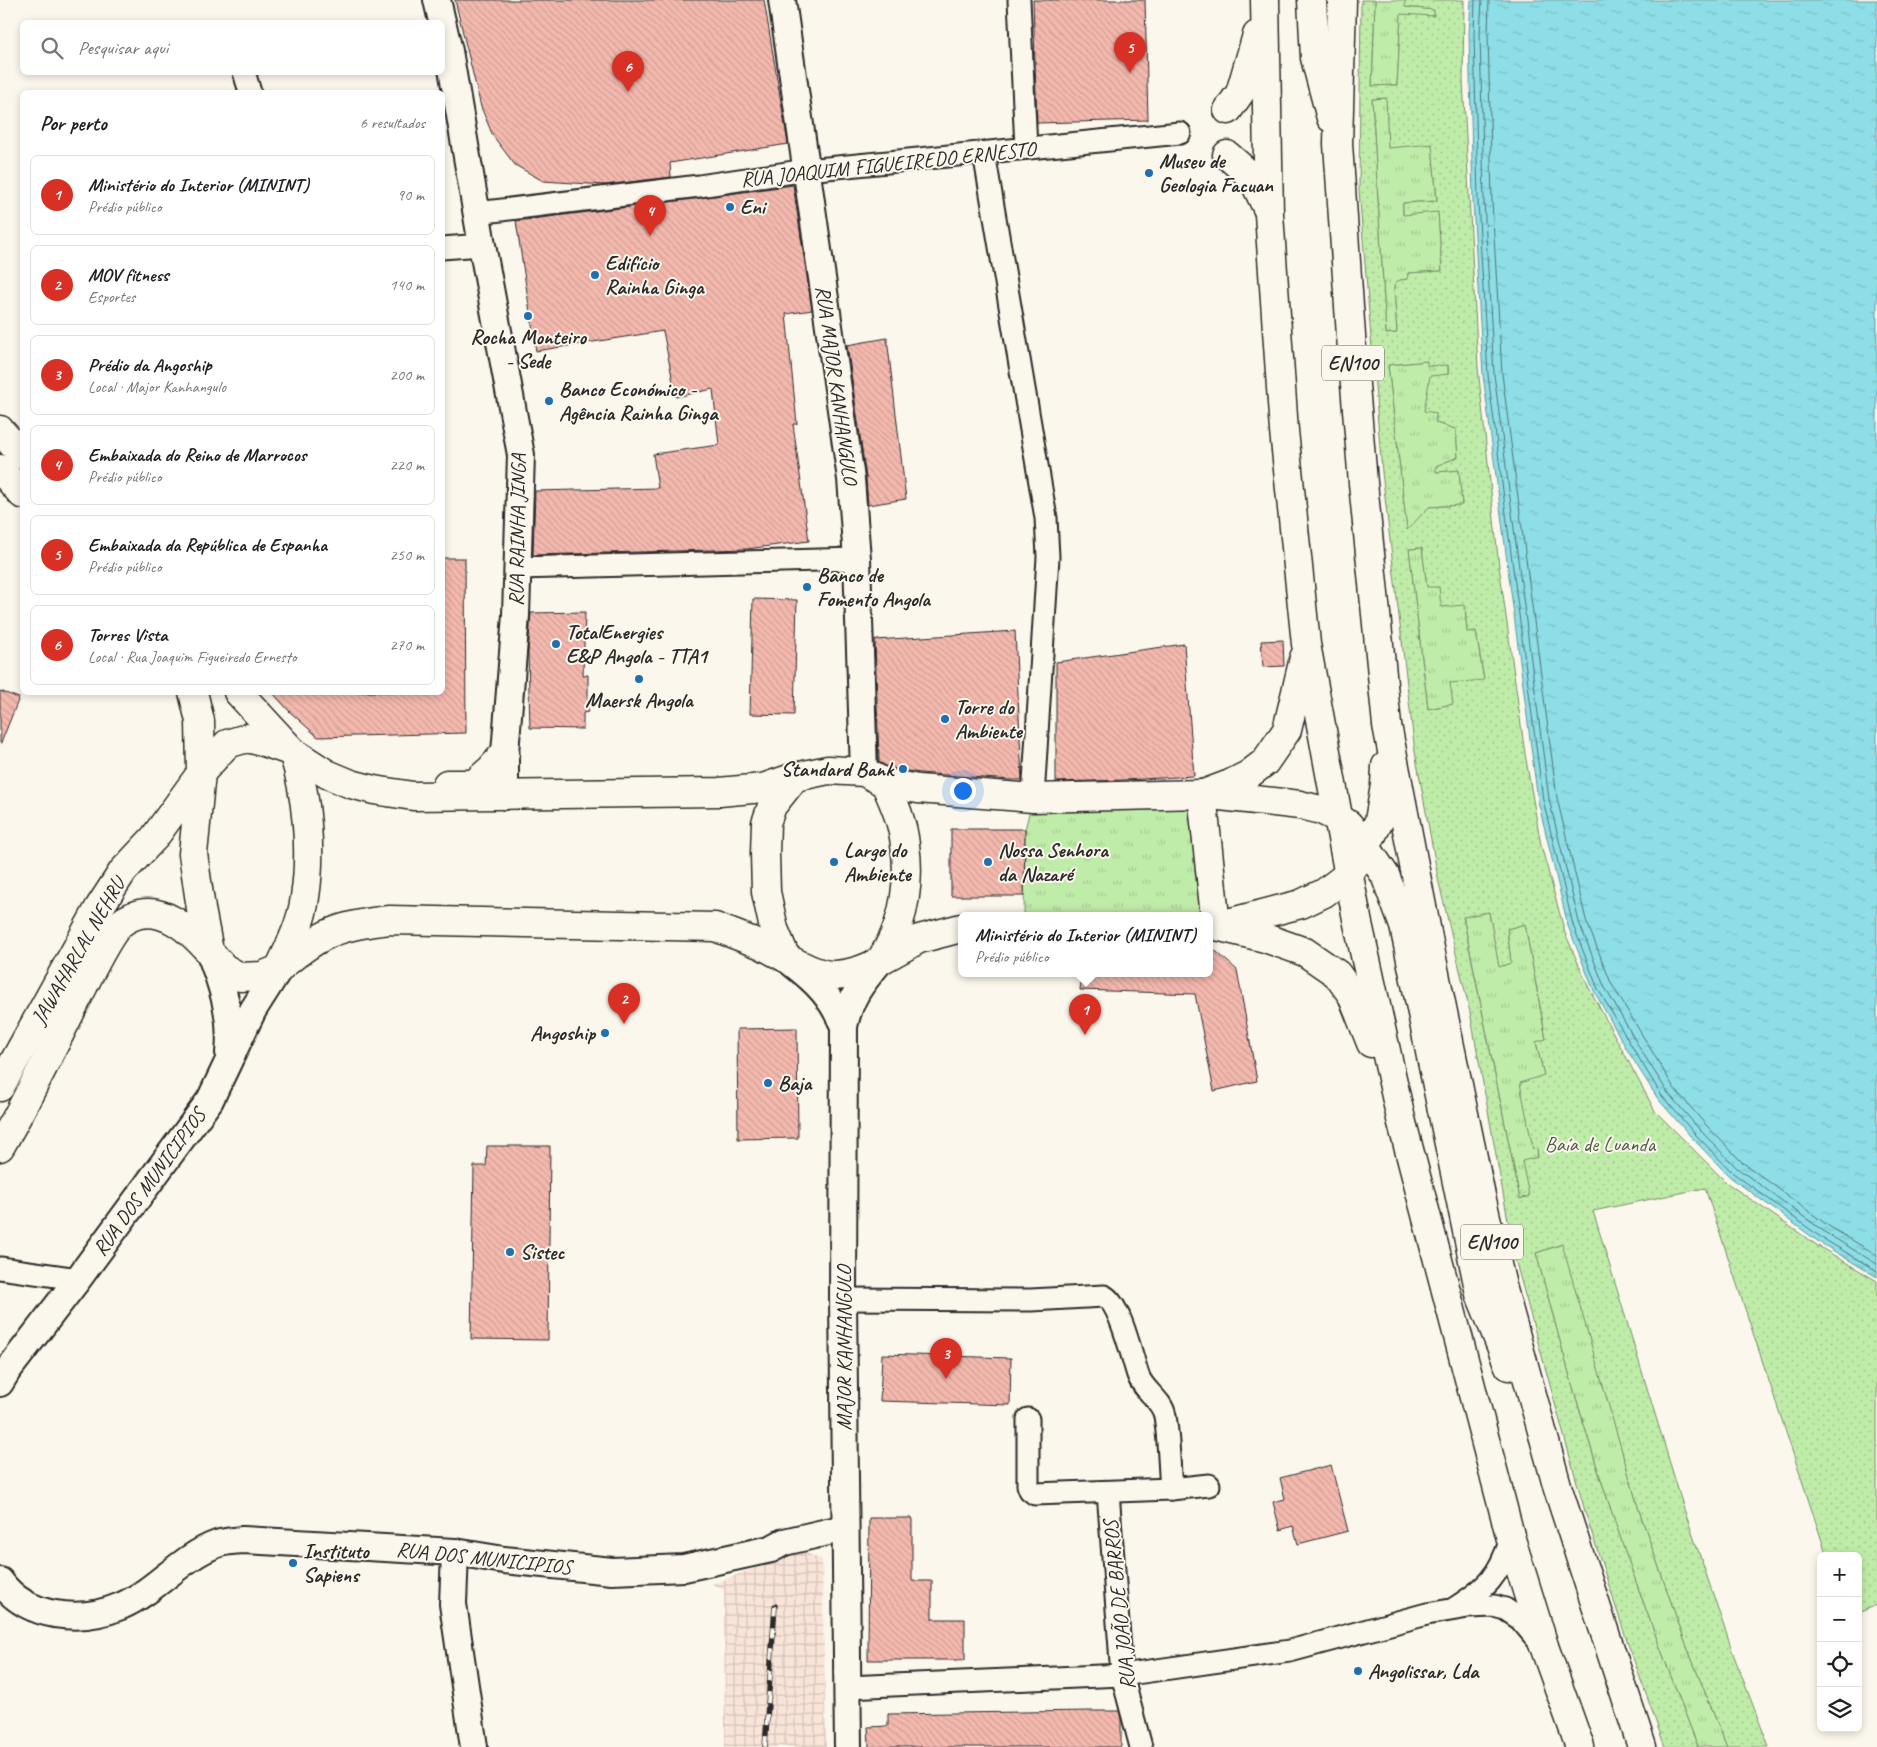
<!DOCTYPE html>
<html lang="pt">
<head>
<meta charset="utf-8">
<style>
	:root { --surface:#fff; --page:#f2f2f2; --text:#202124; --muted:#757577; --line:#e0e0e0; --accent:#d93025 }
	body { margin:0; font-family:Caveat,sans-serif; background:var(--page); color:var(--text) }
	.controls { position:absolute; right:15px; bottom:15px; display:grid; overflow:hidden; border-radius:8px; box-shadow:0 2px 8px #0003 }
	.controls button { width:45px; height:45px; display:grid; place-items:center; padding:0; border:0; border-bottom:1px solid var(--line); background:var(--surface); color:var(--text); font:25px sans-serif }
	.you { position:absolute; left:962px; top:790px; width:18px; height:18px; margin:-12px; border:4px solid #fff; border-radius:50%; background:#1a73e8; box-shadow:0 0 0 8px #1a73e833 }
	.badge { display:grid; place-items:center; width:32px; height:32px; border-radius:50%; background:var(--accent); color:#fff; font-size:16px; font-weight:700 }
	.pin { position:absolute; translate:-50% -41px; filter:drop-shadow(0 1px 2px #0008) }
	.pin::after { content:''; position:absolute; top:26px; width:18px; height:15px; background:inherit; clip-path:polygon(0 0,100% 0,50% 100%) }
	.popup { position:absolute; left:958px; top:912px; width:255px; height:65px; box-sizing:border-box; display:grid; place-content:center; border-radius:8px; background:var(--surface); filter:drop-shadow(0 1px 4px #0005); font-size:16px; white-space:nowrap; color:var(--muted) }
	.popup b { font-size:19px; color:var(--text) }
	.popup::after { content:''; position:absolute; left:50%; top:100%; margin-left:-10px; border:10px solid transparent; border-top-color:var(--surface) }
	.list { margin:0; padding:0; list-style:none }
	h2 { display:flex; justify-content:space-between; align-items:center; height:65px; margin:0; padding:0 20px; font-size:21px }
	h2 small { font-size:16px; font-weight:400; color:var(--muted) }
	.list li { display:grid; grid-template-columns:32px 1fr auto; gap:15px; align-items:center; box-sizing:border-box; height:80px; margin:0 10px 10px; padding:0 10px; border:1px solid var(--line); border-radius:8px }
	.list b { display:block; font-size:19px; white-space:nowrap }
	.list p { margin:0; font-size:16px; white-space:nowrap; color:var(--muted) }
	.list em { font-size:16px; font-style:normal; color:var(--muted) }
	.icon { flex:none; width:28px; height:28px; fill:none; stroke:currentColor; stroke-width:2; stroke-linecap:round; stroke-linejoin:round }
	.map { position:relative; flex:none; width:1877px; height:1747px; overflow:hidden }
	.search { position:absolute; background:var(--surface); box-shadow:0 2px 8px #0003; left:20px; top:20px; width:425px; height:55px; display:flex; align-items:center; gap:12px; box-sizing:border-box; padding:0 18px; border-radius:8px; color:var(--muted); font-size:19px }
	.panel { position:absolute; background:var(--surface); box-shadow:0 2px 8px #0003; left:20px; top:90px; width:425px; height:605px; border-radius:8px }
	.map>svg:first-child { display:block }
	.industrial { fill:url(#industrial-grid) }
	.grass { fill:url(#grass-tufts); stroke:#768c6a }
	.park { fill:url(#park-dots); stroke:#768c6a; fill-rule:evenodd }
	.water { fill:url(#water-ripples); stroke:#66969b }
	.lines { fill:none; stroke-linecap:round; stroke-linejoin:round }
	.shore { stroke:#527376; stroke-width:1 }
	.building { fill:url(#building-back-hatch); stroke:#2b2b2b }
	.minor-casing { stroke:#2b2b2b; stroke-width:25 }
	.tertiary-casing { stroke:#2b2b2b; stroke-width:30 }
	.secondary-casing { stroke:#2b2b2b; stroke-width:31 }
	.primary-casing { stroke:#2b2b2b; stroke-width:31 }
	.minor { stroke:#fbf7ec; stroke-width:21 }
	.tertiary { stroke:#fbf7ec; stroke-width:26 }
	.secondary { stroke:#fbf7ec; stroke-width:28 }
	.primary { stroke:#fbf7ec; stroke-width:28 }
	.rail-casing { stroke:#2b2b2b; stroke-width:5.5 }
	.rail { stroke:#fbf7ec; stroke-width:4; stroke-dasharray:11; stroke-linecap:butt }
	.poi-dot { fill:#1f6fb2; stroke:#fbf7ec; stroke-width:2 }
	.labels { text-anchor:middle; stroke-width:4; stroke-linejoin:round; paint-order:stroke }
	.shield { fill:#fbf7ec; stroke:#696865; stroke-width:1 }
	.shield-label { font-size:20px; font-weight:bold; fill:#2b2b2b }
	.poi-label { font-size:21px; font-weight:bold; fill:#2b2b2b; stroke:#fbf7ec; text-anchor:start }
	.street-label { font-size:21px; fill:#2b2b2b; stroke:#fbf7ec }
	.park-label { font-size:21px; fill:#505b4a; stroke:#fbf7ec }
</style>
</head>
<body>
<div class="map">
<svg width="1877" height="1747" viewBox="0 0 1877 1747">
	<defs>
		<pattern id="industrial-grid" width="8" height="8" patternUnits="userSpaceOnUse" patternTransform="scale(1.25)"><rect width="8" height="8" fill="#f9e4d9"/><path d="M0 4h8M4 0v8" fill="none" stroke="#d6c4ba"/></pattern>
		<pattern id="grass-tufts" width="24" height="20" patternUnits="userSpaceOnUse" patternTransform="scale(1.25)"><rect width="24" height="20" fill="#c0eca9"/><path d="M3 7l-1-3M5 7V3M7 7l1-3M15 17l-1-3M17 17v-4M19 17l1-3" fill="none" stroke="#a5cb92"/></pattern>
		<pattern id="park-dots" width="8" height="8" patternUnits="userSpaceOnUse" patternTransform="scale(1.25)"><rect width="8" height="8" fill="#c0eca9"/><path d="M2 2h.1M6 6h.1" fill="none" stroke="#a5cb92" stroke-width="1.8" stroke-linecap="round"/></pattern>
		<pattern id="water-ripples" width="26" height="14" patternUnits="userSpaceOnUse" patternTransform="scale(1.25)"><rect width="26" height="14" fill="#8ddee6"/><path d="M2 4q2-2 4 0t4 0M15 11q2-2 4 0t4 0" fill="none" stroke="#7abfc5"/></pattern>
		<pattern id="building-back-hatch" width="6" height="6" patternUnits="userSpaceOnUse" patternTransform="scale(1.25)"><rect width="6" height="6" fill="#f4b9ae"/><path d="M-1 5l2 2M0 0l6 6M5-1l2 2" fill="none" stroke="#d19f96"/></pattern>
	</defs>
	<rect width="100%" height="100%" fill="#fbf7ec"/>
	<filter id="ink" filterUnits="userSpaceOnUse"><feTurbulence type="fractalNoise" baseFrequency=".02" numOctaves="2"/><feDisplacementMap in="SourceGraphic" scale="10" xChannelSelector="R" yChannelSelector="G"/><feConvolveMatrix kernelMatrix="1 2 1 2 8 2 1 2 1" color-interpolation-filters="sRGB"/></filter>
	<g filter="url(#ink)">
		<!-- industrial -->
		<polygon class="industrial" points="802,1551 822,1560 826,1747 725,1747 724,1590 712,1584"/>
		<!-- grass -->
		<g class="grass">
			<polygon points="1375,0 1405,0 1406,7 1435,10 1434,16 1401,15 1397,85 1372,86"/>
			<polygon points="1386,98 1432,143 1437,201 1403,203 1403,214 1438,211 1442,271 1408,273 1408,279 1400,280 1394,287 1397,333 1386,334 1372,99"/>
			<path d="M1427 361 1428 366 1448 364C1450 385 1435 402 1436 423L1456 429 1458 457 1436 466 1437 472 1459 470 1462 505 1429 507 1407 531 1388 365Z"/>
			<polygon points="1422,548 1427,586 1439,587 1465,605 1467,631 1476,631 1484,681 1453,704 1428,709 1409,549"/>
			<polygon points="1202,794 1209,916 1024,916 1025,829 1033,798"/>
			<polygon points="1489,912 1500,966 1511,963 1507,929 1525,924 1546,1040 1536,1042 1544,1075 1533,1149 1537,1148 1538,1158 1529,1197 1520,1199 1463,916"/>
			<path d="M1563 1244 1639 1510 1685 1642 1727 1747H1698C1669 1672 1640 1596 1614 1519 1584 1431 1560 1342 1536 1253Z"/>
		</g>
		<!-- park -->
		<path class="park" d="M1361 0H1375L1372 86 1397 85 1401 14 1434 16V10L1405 7V0H1464L1463 80 1478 368 1498 558 1525 754 1541 845 1565 933 1588 986 1655 1111 1727 1183 1818 1246 1877 1281V1605L1858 1613V1556H1827L1705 1188 1593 1211 1684 1509 1734 1656 1769 1747H1727L1685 1642 1639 1510 1562 1244 1536 1253C1560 1342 1584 1432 1614 1519 1640 1596 1669 1672 1698 1747H1665L1627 1641 1586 1515 1515 1259 1470 1012 1439 883 1415 752 1382 472 1359 190ZM1386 98 1388 148 1432 144 1437 201 1403 203V215L1438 212 1442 271 1408 273V279L1400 280 1396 282 1394 287 1397 333 1386 334 1372 99ZM1427 361V366L1448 365 1449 374 1430 376 1424 411 1436 413V423L1456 429 1458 457 1436 466V472L1459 470 1462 505 1429 507 1407 530 1388 365ZM1422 548 1427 587H1439L1441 607 1465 605 1467 632 1476 631 1484 680 1450 683 1453 704 1428 709 1409 549ZM1489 912 1499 967 1511 963 1507 929 1525 924 1546 1039 1536 1042 1544 1075 1520 1083 1533 1149 1537 1148 1538 1157 1522 1161 1529 1196 1520 1199 1463 917Z"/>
		<!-- water -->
		<polygon class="water" points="1471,0 1877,0 1877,1277 1819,1242 1730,1177 1692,1138 1658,1099 1629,1053 1594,991 1568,926 1538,801 1483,375 1473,202 1469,33"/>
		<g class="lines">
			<!-- shore -->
			<g class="shore">
				<polyline points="1475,0 1474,34 1478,201 1488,375 1543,800 1573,925 1598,989 1634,1050 1662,1096 1695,1134 1733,1173 1822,1238 1877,1271"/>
				<polyline points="1482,0 1480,34 1484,201 1494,374 1549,799 1579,922 1604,986 1639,1047 1668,1093 1700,1130 1737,1168 1826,1233 1877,1264"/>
				<polyline points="1489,0 1488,34 1492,201 1502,374 1557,798 1586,920 1611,983 1674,1088 1706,1125 1742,1162 1830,1227 1877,1255"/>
			</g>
		</g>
		<!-- building -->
		<g class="building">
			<polygon points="455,0 764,0 788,144 670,163 671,177 605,185 543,181 515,165 493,136 481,107"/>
			<polygon points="1033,0 1145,0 1148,120 1037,123"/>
			<polygon points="793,185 812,310 786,314 797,424 793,424 809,541 747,549 533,555 535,491 658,488 653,454 719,445 713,389 676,397 663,331 536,351 516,221 701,198"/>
			<polygon points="887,338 906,499 868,505 866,477 847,345"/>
			<polygon points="442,558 465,558 466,733 318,737 290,712 272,692 442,692"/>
			<polygon points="753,599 797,600 794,715 750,714"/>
			<polygon points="585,612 583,675 588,675 588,712 583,713 583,729 530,728 528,653 531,613"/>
			<polygon points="1015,631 1022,780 1010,780 920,773 890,768 879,762 875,640"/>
			<polygon points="1283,640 1284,666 1263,667 1261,641"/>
			<polygon points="1184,644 1194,776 1126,780 1056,782 1056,662"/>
			<polygon points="0,691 19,698 1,743 0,743"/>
			<polygon points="951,829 1025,829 1024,896 951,896"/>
			<polygon points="1209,945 1237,970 1257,1081 1214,1091 1195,994 1080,990 1082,974 1209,974"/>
			<polygon points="797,1028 798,1138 738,1139 737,1029"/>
			<polygon points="487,1146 550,1146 548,1340 471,1339 474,1166 486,1166"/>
			<polygon points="882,1354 1011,1358 1010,1405 880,1401"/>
			<polygon points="1331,1465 1348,1531 1298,1544 1293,1526 1280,1530 1273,1502 1285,1499 1280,1478"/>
			<polygon points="869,1518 912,1518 912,1581 932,1581 932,1619 965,1619 965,1660 868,1660"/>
			<polygon points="1090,1711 1119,1711 1121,1719 1121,1747 869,1747 868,1727 888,1726 888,1714"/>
		</g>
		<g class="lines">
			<!-- minor casing -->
			<g class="minor-casing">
				<g id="minor">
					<polyline points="1019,0 1026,148"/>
					<polyline points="244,72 250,92"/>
					<polyline points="984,153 1046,518 1048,557 1033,798"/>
					<polyline points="477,213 699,186 807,170 1180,133"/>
					<polyline points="442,248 482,245"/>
					<polyline points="518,568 857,559"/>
					<polyline points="0,1268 78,1279"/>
					<path d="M843 1299 1031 1300 1104 1296C1120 1303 1132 1357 1138 1375 1143 1391 1162 1399 1165 1416 1169 1440 1169 1465 1171 1489L1035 1494 1030 1490 1028 1485V1419"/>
					<polyline points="1171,1489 1209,1485"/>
					<polyline points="1108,1492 1122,1675 1141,1747"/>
					<path d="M1455 1608C1487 1588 1499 1576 1511 1539"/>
					<polyline points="847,1687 1122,1675 1290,1651 1427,1614 1468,1607 1494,1606 1505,1609 1520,1619 1541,1644"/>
				</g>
			</g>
			<!-- tertiary casing -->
			<g class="tertiary-casing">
				<g id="tertiary">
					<polyline points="437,0 449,51 482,245 521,455 516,615 505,753 505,796"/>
					<polyline points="782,0 851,479 857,559 864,772"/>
					<path d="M209 951C222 984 233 1017 229 1053"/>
					<path d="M793 964C818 983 831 997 844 1026"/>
					<polyline points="0,1383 8,1370 78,1279 210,1100 253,1010 279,969"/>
					<polyline points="455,1552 453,1604 474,1747"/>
					<path d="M0 1581C27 1619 81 1623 121 1606 156 1591 181 1557 217 1544 225 1541 235 1541 243 1540L455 1552 504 1560 612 1571 684 1568 771 1549 784 1542 845 1528"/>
					<path d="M848 1747 843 1299 844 1026C851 995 861 984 881 960"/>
				</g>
			</g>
			<!-- secondary casing -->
			<g class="secondary-casing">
				<g id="secondary">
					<polyline points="0,430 22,455"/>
					<polyline points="0,469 22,494"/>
					<polyline points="238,692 293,752 327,774 351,784 374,790 413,796 719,792 763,788 795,777"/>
					<path d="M247 738 267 743 293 752C307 795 312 851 305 897 302 922 290 946 279 969L262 976 240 977 224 968 209 951 201 909 193 854 201 773 227 744Z"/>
					<path d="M828 770 864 772 885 783C894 803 903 823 905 845 910 879 905 918 888 948 885 952 883 958 879 961 868 969 850 974 836 975 819 976 801 965 786 958L774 929 766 892 765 853 766 823 772 806 795 777Z"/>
					<polyline points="885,783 918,789 1033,798 1202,794 1216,926 1209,926"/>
					<polyline points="447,784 474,784 491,769 505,753"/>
					<polyline points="881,960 919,939 961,928"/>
					<path d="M284 964C322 932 341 925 390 920L715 927 762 945 786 958"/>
					<polyline points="0,1087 99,908 123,871 154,838 201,773 200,721 193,692"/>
					<path d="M0 1147C27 1101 50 1053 74 1005 87 980 98 954 114 931 118 925 124 920 131 917 161 903 190 930 209 951"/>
				</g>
			</g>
			<!-- primary casing -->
			<g class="primary-casing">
				<g id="primary">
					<polyline points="1265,0 1269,214 1284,431 1306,644 1357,919 1401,1119 1511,1539 1545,1649 1580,1747"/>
					<polyline points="1312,0 1315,58 1331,118"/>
					<polyline points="1342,0 1338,144 1351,336 1363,483 1387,725 1434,969 1481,1196 1502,1286 1558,1489 1642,1747"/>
					<polyline points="1228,110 1240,93 1257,35"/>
					<polyline points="1227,155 1252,177 1267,208"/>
					<polyline points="1206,793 1230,784 1248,775 1265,762 1287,730 1304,658"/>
					<polyline points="1202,794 1300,805 1321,810 1340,819 1349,825 1366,847 1385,875 1404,926 1480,1294 1509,1366"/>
					<polyline points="1216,926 1301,904 1324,893 1349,874 1366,847 1379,821 1385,785 1386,766"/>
					<polyline points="1220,927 1265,938 1305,952 1337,974 1352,995 1371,1043"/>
				</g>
			</g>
			<!-- minor -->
			<use href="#minor" class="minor"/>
			<!-- tertiary -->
			<use href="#tertiary" class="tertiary"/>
			<!-- secondary -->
			<use href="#secondary" class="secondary"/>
			<!-- primary -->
			<use href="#primary" class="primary"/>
			<!-- rail casing -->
			<g class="rail-casing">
				<polyline id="rail" points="765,1747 775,1606"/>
			</g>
			<!-- rail -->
			<use href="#rail" class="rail"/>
		</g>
	</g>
	<!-- markers -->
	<g class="poi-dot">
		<circle cx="1149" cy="173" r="5"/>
		<circle cx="730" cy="207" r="5"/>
		<circle cx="595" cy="275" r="5"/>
		<circle cx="528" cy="316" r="5"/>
		<circle cx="549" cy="401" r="5"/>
		<circle cx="807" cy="587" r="5"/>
		<circle cx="556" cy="644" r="5"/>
		<circle cx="639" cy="679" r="5"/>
		<circle cx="945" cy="719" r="5"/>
		<circle cx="903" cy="769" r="5"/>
		<circle cx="834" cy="862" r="5"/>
		<circle cx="988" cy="862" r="5"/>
		<circle cx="605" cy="1033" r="5"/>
		<circle cx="768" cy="1083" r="5"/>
		<circle cx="510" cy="1252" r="5"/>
		<circle cx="293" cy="1563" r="5"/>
		<circle cx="1358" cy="1671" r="5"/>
	</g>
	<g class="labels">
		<!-- shield labels -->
		<g class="shield">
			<rect x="1322" y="345.5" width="62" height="35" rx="4"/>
			<rect x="1461" y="1224.5" width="62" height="35" rx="4"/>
		</g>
		<g class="shield-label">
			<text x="1353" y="370">EN100</text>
			<text x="1492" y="1249">EN100</text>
		</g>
		<!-- poi labels -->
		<g class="poi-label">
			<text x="1159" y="168">Museu de<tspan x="1159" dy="24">Geologia Facuan</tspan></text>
			<text x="740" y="214">Eni</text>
			<text x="605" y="270">Edifício<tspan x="605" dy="24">Rainha Ginga</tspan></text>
			<text x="528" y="344" text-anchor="middle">Rocha Monteiro<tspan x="528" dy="24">- Sede</tspan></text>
			<text x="559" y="396">Banco Económico -<tspan x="559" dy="24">Agência Rainha Ginga</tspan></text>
			<text x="817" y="582">Banco de<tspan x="817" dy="24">Fomento Angola</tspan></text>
			<text x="566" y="639">TotalEnergies<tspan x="566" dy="24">E&amp;P Angola - TTA1</tspan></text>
			<text x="639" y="707" text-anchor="middle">Maersk Angola</text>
			<text x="955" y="714">Torre do<tspan x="955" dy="24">Ambiente</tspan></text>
			<text x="893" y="776" text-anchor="end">Standard Bank</text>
			<text x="844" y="857">Largo do<tspan x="844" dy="24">Ambiente</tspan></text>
			<text x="998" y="857">Nossa Senhora<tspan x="998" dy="24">da Nazaré</tspan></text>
			<text x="595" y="1040" text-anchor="end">Angoship</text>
			<text x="778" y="1090">Baja</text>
			<text x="520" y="1259">Sistec</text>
			<text x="303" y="1558">Instituto<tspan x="303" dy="24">Sapiens</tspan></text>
			<text x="1368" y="1678">Angolissar, Lda</text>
		</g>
		<!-- street labels -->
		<g class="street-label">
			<text transform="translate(888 164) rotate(-6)" y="7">RUA JOAQUIM FIGUEIREDO ERNESTO</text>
			<text transform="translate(837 385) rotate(82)" y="7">RUA MAJOR KANHANGULO</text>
			<text transform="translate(517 530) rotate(-89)" y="7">RUA RAINHA JINGA</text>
			<text transform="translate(78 951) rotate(-60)" y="7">JAWAHARLAL NEHRU</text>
			<text transform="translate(149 1182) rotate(-54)" y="7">RUA DOS MUNICIPIOS</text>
			<text transform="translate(844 1348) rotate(-90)" y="7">MAJOR KANHANGULO</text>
			<text transform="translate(484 1558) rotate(6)" y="7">RUA DOS MUNICIPIOS</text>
			<text transform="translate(1119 1605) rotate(-96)" y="7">RUA JOÃO DE BARROS</text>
		</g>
		<!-- park labels -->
		<g class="park-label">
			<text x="1600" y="1151">Baía de Luanda</text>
		</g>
	</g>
</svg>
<div class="controls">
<button>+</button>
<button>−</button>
<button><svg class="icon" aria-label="locate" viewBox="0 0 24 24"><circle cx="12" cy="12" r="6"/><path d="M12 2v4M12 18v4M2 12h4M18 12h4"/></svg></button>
<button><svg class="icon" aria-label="layers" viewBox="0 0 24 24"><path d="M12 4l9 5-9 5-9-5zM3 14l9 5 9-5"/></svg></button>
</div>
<div class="you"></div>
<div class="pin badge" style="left:1085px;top:1035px">1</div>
<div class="popup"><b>Ministério do Interior (MININT)</b>Prédio público</div>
<div class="pin badge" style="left:624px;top:1024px">2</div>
<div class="pin badge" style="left:946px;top:1379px">3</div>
<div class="pin badge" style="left:650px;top:236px">4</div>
<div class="pin badge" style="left:1130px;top:73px">5</div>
<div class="pin badge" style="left:628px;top:92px">6</div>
<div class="search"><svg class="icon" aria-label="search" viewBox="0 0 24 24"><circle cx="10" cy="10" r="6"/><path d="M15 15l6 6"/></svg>Pesquisar aqui</div>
<section class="panel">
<h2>Por perto<small>6 resultados</small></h2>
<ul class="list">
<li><span class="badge">1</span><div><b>Ministério do Interior (MININT)</b><p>Prédio público</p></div><em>90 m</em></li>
<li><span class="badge">2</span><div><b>MOV fitness</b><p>Esportes</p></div><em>140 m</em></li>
<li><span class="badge">3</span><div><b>Prédio da Angoship</b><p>Local · Major Kanhangulo</p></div><em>200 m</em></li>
<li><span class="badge">4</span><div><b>Embaixada do Reino de Marrocos</b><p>Prédio público</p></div><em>220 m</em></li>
<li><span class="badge">5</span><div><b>Embaixada da República de Espanha</b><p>Prédio público</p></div><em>250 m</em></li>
<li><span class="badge">6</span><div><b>Torres Vista</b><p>Local · Rua Joaquim Figueiredo Ernesto</p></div><em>270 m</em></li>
</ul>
</section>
</div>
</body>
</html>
